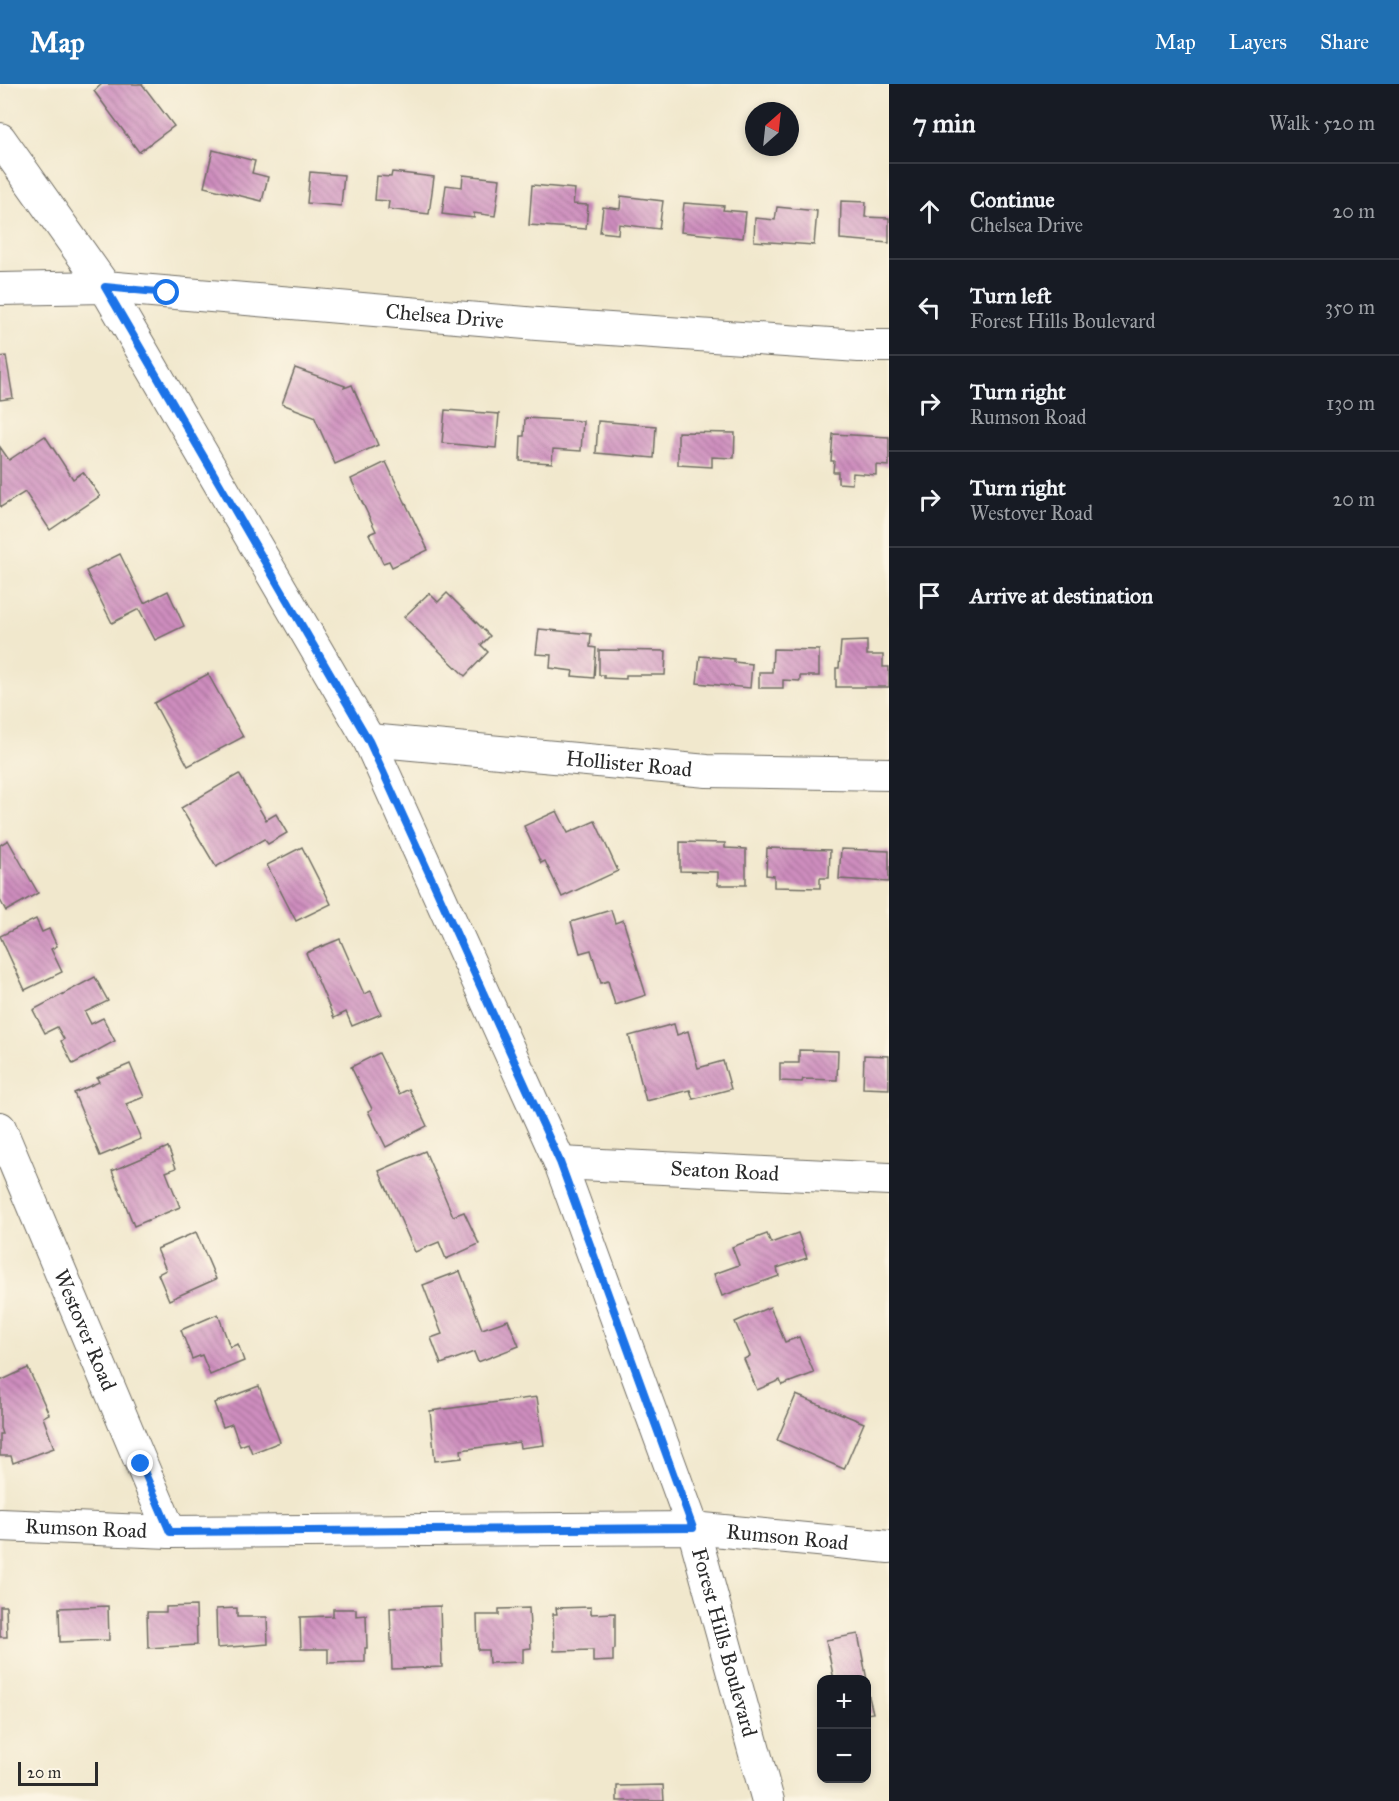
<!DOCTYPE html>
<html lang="en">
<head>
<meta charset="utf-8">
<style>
	:root { --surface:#171b24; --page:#20242c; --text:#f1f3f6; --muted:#9ea1a6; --line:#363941; --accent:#1f6fb2 }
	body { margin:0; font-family:"IM FELL Great Primer",serif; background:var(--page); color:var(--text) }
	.controls { position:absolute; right:18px; bottom:18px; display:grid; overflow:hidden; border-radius:12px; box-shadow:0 3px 9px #0003 }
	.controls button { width:54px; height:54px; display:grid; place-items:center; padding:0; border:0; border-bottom:2px solid var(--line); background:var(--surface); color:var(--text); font:30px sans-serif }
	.compass { position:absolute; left:745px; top:18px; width:54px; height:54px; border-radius:50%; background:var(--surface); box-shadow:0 3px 9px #0003; rotate:27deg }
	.scale { position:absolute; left:18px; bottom:15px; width:80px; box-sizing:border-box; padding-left:6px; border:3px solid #2b2b2b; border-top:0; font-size:16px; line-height:21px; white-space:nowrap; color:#2b2b2b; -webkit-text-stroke:4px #fcf5e5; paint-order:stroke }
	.stop { position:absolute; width:18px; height:18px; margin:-14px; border:4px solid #1a73e8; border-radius:50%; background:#fff }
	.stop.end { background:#1a73e8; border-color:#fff; box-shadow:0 2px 6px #0008 }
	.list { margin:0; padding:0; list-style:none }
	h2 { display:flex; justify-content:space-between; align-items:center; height:78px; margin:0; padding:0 24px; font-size:26px }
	h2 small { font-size:20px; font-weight:400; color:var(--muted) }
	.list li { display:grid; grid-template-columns:39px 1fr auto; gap:18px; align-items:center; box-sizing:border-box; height:96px; padding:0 24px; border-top:2px solid var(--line) }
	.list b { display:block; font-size:22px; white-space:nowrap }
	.list p { margin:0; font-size:20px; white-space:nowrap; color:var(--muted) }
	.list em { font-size:20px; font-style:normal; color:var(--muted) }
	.icon { flex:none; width:33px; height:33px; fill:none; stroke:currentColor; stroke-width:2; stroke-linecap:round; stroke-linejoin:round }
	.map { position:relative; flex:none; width:889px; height:1717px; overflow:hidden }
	header { display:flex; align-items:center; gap:36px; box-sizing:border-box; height:84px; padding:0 30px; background:var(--accent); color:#fff }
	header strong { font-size:28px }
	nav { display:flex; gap:33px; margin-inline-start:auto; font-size:21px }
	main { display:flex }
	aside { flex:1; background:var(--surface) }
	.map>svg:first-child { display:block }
	.building { fill:url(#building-back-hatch) }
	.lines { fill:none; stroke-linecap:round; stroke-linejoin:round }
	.minor-casing { stroke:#706d64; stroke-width:34 }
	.minor { stroke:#fff; stroke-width:32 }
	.route { stroke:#1a73e8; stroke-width:8 }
	.labels { text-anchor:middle; stroke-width:5; stroke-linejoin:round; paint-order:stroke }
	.street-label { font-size:21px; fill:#2b2b2b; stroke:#fcf5e5 }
</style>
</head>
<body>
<header>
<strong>Map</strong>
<nav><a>Map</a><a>Layers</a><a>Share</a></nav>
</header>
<main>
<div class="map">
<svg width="889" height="1717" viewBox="0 0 889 1717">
	<defs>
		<pattern id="building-back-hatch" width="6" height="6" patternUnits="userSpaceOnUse" patternTransform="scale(1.5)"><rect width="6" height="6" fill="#ce8dbe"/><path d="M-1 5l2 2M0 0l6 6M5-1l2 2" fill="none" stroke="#a7739b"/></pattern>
	</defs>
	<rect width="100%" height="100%" fill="#fcf5e5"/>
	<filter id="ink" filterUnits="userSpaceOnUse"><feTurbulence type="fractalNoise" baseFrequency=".0167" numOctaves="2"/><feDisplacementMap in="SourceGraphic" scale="12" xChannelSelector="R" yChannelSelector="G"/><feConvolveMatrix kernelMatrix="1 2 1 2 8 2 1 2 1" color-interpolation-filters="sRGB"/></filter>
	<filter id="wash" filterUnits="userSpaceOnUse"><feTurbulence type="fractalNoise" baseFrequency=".008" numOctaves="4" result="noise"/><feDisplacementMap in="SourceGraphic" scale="24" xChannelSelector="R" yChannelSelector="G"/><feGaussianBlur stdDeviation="1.35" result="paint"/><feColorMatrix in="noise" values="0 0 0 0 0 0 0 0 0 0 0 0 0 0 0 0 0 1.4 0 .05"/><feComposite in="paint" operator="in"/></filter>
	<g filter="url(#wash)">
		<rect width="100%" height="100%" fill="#f1e8cd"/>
		<g id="blocks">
			<!-- building -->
			<g class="building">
				<polygon points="102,0 142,0 174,42 139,68 94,7"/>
				<polygon points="213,66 255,77 252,89 268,93 262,117 204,103"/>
				<polygon points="310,88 344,91 341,122 307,119"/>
				<polygon points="392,88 434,93 429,130 388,125 389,117 375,116 377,92 391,93"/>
				<polygon points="463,91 500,95 495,132 474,129 474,134 442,130 446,101 462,103"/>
				<polygon points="532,101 575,105 573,120 588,121 586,145 529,141"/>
				<polygon points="621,112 663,117 659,145 619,140 618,150 600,148 603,123 620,125"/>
				<polygon points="841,117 866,118 865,133 889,134 889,159 840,155"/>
				<polygon points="684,119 724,122 723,126 746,128 743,154 681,148"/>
				<polygon points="777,123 817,127 814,161 754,157 755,134 775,136"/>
				<polygon points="6,272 13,314 0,316 0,273"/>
				<polygon points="295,284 345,302 344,304 352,301 378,361 335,380 314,332 282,320"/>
				<polygon points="445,326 499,330 496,364 442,359"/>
				<polygon points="525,334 583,337 581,367 553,365 552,379 520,377 521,352 524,352"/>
				<polygon points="598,337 656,342 654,374 596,369"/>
				<polygon points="678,348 735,349 734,374 712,373 712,383 678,381"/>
				<polygon points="833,350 889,353 889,382 876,381 876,391 853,389 852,400 838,399 838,388 833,388 834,377 831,377"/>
				<polygon points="45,352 73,395 83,388 100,412 50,446 25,408 1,423 0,421 0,363 9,376"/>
				<polygon points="386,378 428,466 392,483 389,477 383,479 369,450 376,447 351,395"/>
				<polygon points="120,470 144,519 168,507 184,542 155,556 139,525 112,539 86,487"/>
				<polygon points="429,509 438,518 447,509 490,552 481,561 488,568 465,592 404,533"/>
				<polygon points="539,545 591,550 590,563 596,564 594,594 572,592 573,587 550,584 551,571 536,570"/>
				<polygon points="867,557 867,571 883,571 883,583 889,583 889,603 836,603 836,584 839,584 841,558"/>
				<polygon points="773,565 819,566 819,592 800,592 800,597 783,596 783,604 759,604 759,588 772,588"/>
				<polygon points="599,566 666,567 665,591 626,591 626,595 604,594 604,591 599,591"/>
				<polygon points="700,572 734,575 734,578 752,580 750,604 697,599"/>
				<polygon points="208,590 243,653 188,682 154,619"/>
				<polygon points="239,690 266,736 276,730 287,749 268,760 264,755 216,783 181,724"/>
				<polygon points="557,727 568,749 595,737 618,787 562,813 545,777 541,779 524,742"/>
				<polygon points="8,756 38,809 6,827 0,816 0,761"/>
				<polygon points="680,758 725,759 725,764 746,765 746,801 718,801 718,788 680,787"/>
				<polygon points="302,763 331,820 296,837 267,781"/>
				<polygon points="767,764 830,766 829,794 820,794 820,804 774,803 774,792 766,791"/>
				<polygon points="841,765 889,767 889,798 839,795"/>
				<polygon points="611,826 615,839 623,836 646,911 615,921 608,897 601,899 591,866 580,869 571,838"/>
				<polygon points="36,835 42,848 49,845 57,862 51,865 62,888 25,906 0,852"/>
				<polygon points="340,855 364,910 371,907 381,930 352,942 346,928 334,934 306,869"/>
				<polygon points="95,893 108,917 85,928 91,940 103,934 115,957 73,980 61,957 64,955 57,943 45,949 33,926"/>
				<polygon points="674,940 677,951 688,947 698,984 723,977 731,1005 693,1015 690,1006 646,1017 629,952"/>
				<polygon points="799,966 838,967 837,996 803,995 802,998 780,997 780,979 799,979"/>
				<polygon points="379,969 399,1010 409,1005 427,1042 386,1063 368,1027 372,1025 351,983"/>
				<polygon points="864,971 889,972 889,1005 863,1004"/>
				<polygon points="130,980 144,1013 126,1020 141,1055 100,1072 74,1009 99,998 97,994"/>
				<polygon points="168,1063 176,1084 166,1088 180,1123 134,1142 112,1087"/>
				<polygon points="425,1067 453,1132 464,1128 479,1160 446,1175 439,1158 415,1168 379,1087"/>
				<polygon points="196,1148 216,1195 169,1216 158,1190 166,1186 157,1165"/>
				<polygon points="798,1149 807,1174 777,1184 779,1192 722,1212 714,1190 739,1181 732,1163 767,1150 771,1159"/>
				<polygon points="460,1187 482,1245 508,1236 519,1262 478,1278 474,1268 441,1280 431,1254 442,1250 423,1201"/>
				<polygon points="770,1223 785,1258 799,1253 814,1289 782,1301 780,1296 757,1306 744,1275 750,1272 735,1238"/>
				<polygon points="218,1230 230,1263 238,1260 244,1277 210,1291 202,1271 192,1275 181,1246"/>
				<polygon points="28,1284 49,1330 43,1333 54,1364 13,1379 11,1372 0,1372 0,1350 2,1350 0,1344 0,1297"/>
				<polygon points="259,1302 280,1358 252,1369 248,1359 240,1362 232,1340 223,1343 214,1319"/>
				<polygon points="796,1311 864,1339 844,1385 777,1356"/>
				<polygon points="537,1313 544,1361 520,1364 519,1358 461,1366 462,1374 435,1377 430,1327"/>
				<polygon points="0,1522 6,1522 7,1553 0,1553"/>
				<polygon points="108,1522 109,1556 60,1558 59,1524"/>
				<polygon points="196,1522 197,1561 148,1564 147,1528 166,1528 166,1523"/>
				<polygon points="440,1522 442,1583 392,1585 390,1524"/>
				<polygon points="591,1523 591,1530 615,1529 615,1565 613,1566 613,1577 593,1578 593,1566 554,1567 553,1530 557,1530 556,1524"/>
				<polygon points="237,1524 237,1533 267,1533 268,1560 217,1564 216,1525"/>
				<polygon points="529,1524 531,1564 523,1565 523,1578 489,1579 488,1566 478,1566 477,1531 499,1531 499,1525"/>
				<polygon points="333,1525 356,1525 356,1532 366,1531 367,1564 365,1564 365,1578 328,1579 328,1565 301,1565 300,1533 333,1532"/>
				<polygon points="858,1550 867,1596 834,1596 826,1556"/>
				<polygon points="866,1601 873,1629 866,1630"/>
				<polygon points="663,1701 664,1717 617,1717 617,1702"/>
			</g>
		</g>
	</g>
	<g filter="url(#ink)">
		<use href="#blocks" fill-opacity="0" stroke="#706d64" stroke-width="1.5"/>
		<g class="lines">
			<!-- minor casing -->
			<g class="minor-casing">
				<g id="minor">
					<path id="s1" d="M0 55 105 203 369 656 560 1079 693 1444 768 1717"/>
					<path id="s2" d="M0 205 105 203 537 240 859 262H889"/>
					<path id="s3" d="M369 656 707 687 889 690"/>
					<path id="s4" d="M0 1044 170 1448"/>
					<path id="s5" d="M560 1079 889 1095"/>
					<path id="s6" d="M0 1441 170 1448 693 1444 889 1463"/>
				</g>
			</g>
			<!-- minor -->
			<use href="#minor" class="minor"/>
		</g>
	</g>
	<g class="lines" filter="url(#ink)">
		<!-- route -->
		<polyline class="route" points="141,1380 170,1448 693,1444 560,1078 369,657 105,203 167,209"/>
	</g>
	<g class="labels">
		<!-- street labels -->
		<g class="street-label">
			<text dy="7" stroke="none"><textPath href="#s2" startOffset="446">Chelsea Drive</textPath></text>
			<text dy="7" stroke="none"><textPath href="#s3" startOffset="261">Hollister Road</textPath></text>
			<text dy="7" stroke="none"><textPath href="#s5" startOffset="165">Seaton Road</textPath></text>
			<text dy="7" stroke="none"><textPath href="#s4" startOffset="219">Westover Road</textPath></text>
			<text dy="7" stroke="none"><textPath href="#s6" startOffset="86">Rumson Road</textPath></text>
			<text dy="7" stroke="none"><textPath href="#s6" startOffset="788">Rumson Road</textPath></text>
			<text dy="7" stroke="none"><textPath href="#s1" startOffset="1677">Forest Hills Boulevard</textPath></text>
		</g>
	</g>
</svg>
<div class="controls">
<button>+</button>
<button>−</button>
</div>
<svg class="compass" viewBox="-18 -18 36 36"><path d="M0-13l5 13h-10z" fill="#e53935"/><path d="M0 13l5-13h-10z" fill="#9ea1a6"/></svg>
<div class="scale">20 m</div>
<div class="stop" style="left:167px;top:209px"></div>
<div class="stop end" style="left:141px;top:1380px"></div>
</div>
<aside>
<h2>7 min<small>Walk · 520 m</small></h2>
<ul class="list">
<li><svg class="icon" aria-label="ahead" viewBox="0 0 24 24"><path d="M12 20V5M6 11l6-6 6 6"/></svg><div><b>Continue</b><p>Chelsea Drive</p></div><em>20 m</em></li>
<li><svg class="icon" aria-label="left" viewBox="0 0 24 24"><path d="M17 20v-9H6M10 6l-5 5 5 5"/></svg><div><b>Turn left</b><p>Forest Hills Boulevard</p></div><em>350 m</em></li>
<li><svg class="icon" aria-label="right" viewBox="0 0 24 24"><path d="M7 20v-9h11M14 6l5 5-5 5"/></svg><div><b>Turn right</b><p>Rumson Road</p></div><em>130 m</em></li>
<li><svg class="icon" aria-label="right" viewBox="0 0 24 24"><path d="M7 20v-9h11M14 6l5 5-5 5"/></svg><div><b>Turn right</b><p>Westover Road</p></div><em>20 m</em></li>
<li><svg class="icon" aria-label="arrive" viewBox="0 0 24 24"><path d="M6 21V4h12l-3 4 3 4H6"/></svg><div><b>Arrive at destination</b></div></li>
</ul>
</aside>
</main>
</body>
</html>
